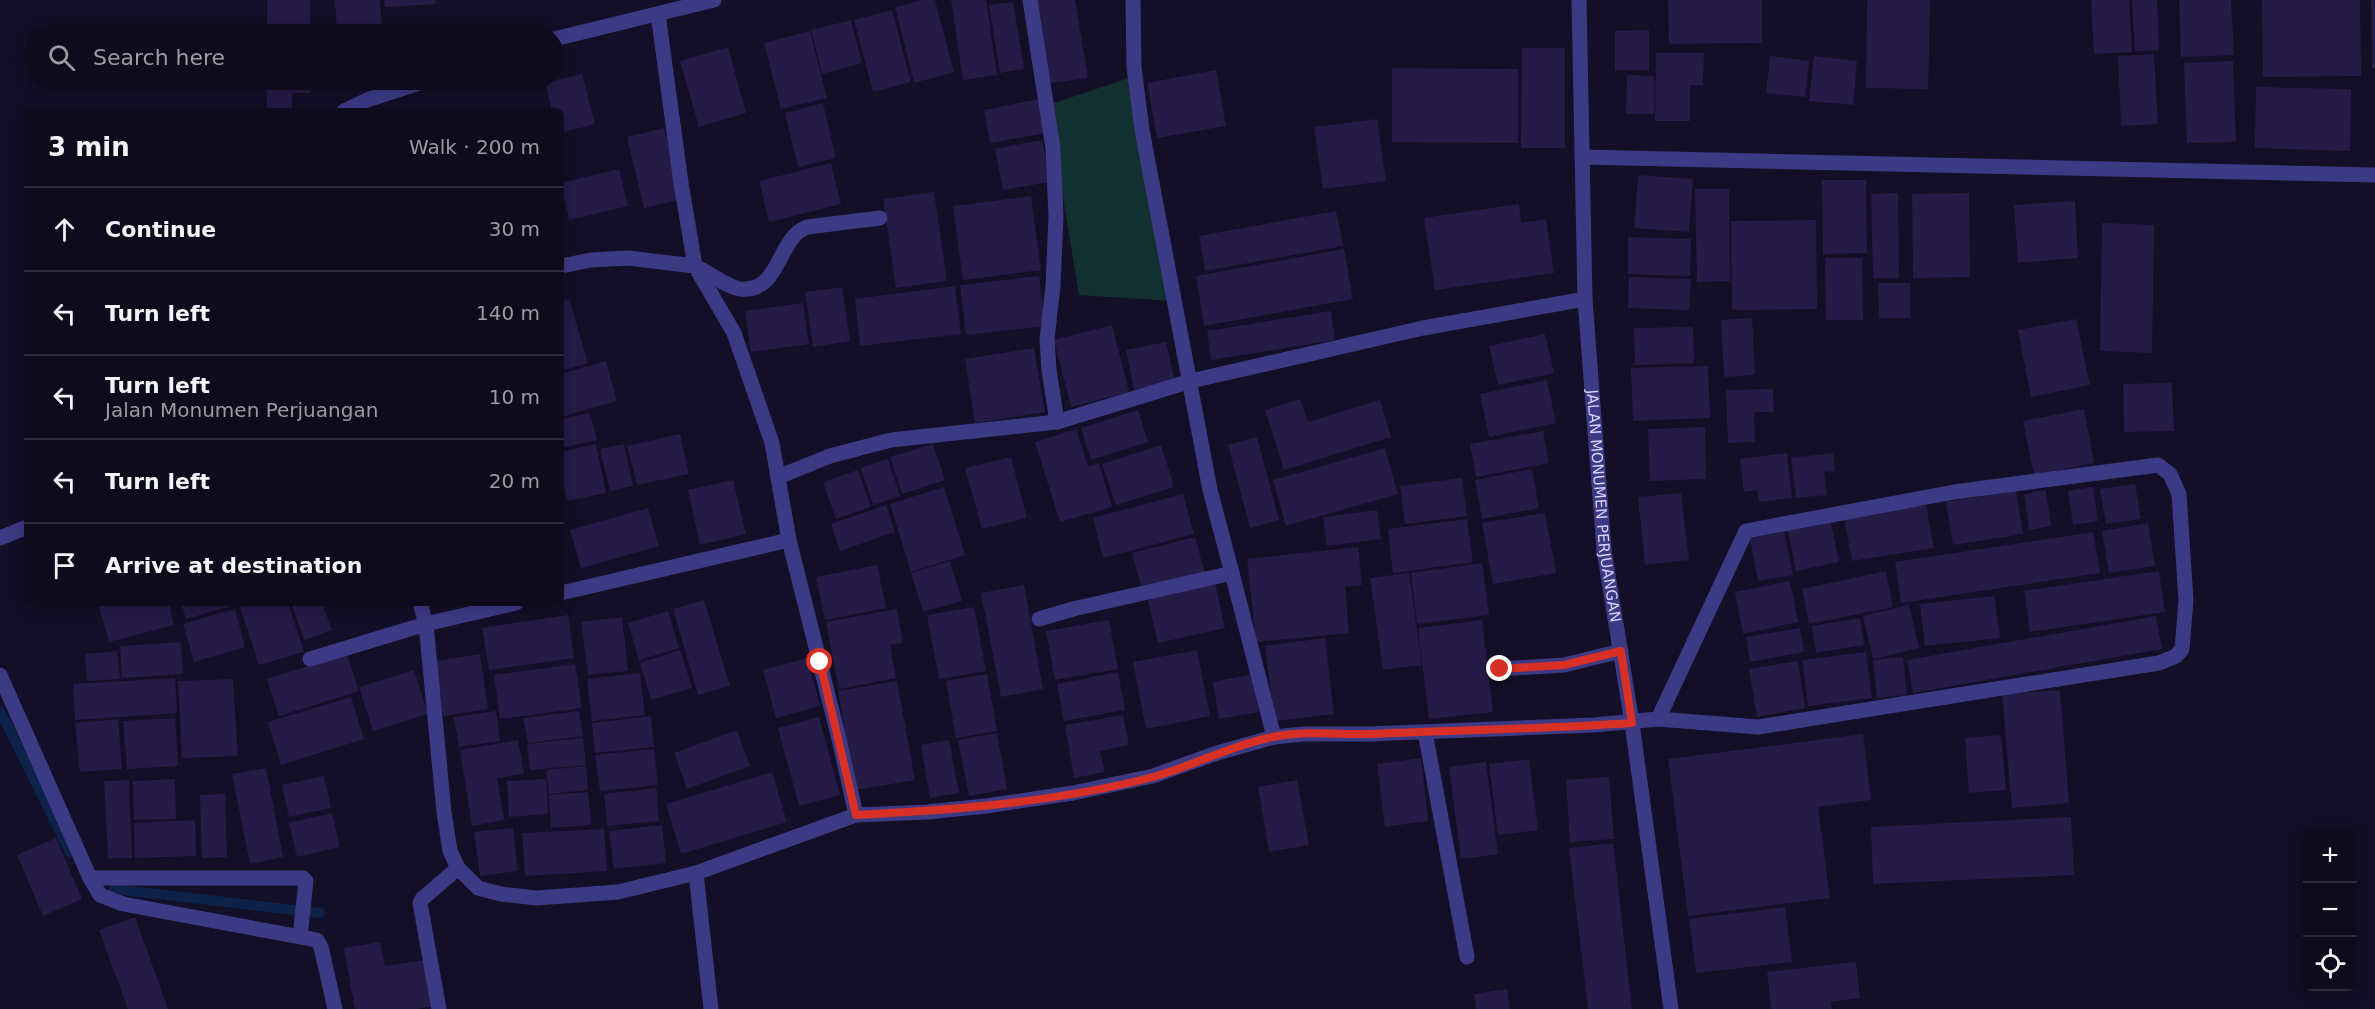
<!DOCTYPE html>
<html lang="en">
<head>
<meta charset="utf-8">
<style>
	:root { --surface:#0e0b1c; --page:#1c1929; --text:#f1f3f6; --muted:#9b9ba3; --line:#2e2b3b }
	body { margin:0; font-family:"DejaVu Sans",sans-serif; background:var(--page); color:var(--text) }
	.controls { position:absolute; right:18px; bottom:18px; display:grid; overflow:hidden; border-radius:9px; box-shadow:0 3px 15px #0003 }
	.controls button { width:54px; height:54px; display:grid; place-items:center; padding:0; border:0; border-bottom:2px solid var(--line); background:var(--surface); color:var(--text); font:30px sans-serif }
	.stop { position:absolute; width:18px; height:18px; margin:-14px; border:4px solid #d93025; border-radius:50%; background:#fff }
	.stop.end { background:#d93025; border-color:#fff; box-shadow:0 2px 6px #0008 }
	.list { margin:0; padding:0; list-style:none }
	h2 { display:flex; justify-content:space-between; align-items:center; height:78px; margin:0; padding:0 24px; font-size:26px }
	h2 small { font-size:20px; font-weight:400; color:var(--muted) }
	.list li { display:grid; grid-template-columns:39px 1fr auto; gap:18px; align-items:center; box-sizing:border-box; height:84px; padding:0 24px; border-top:2px solid var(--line) }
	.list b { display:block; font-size:22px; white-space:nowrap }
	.list p { margin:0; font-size:20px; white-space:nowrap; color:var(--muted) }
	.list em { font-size:20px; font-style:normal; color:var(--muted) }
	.icon { flex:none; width:33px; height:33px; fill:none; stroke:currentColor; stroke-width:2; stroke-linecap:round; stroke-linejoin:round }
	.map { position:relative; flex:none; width:2375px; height:1009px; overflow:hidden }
	.search { position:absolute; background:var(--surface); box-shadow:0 3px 15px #0003; left:24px; top:24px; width:540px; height:66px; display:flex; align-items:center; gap:15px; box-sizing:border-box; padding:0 21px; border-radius:33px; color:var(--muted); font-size:22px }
	.panel { position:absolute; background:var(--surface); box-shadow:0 3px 15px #0003; left:24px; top:108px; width:540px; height:498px; border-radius:9px }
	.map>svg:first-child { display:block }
	.green { fill:#12302f }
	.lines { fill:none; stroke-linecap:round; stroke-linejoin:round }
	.stream { stroke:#0c2248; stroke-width:10 }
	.building { fill:#241b47 }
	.service { stroke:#3d3a85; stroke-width:15 }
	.minor { stroke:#3d3a85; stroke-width:15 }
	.tertiary { stroke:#3d3a85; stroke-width:15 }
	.route { stroke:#d93025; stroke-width:8 }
	.labels { text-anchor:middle; stroke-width:5; stroke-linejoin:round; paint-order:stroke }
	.street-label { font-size:15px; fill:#d9d4ff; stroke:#130f26 }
</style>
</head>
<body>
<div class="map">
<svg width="2375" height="1009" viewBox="0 0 2375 1009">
	<rect width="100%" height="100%" fill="#130f26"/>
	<!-- green -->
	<polygon class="green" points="1129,78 1171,301 1079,295 1048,105"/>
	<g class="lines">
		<!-- stream -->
		<g class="stream">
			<polyline points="0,711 70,852"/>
			<polyline points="114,889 320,913"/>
		</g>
	</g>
	<!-- building -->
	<g class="building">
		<rect x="267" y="0" width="43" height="34"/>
		<polygon points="335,0 380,0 382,29 337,32"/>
		<polygon points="384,0 435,0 436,4 385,7"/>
		<polygon points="923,0 935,0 954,72 914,83 895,7"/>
		<polygon points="951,0 986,0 997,75 963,80"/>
		<polygon points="1031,0 1075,0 1088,78 1044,84"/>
		<polygon points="1668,0 1762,0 1762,43 1669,44"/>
		<polygon points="1867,0 1930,0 1928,89 1866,88"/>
		<polygon points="2091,0 2129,0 2132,52 2094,54"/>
		<polygon points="2132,0 2157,0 2159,50 2135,51"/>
		<polygon points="2179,0 2231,0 2234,55 2181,57"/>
		<polygon points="2262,0 2360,0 2361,76 2263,77"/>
		<polygon points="2371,0 2375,0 2375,68 2372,68"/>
		<polygon points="1013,2 1024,69 1000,73 989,5"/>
		<polygon points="892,10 911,82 873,92 854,20"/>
		<polygon points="851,20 862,63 822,74 811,30"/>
		<polygon points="1649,30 1649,70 1615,70 1615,31"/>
		<polygon points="810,31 827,98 781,109 764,43"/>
		<polygon points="728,47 746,113 699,127 680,61"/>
		<polygon points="1522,48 1565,48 1565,148 1521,148"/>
		<polygon points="1656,53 1704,53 1703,85 1690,85 1690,121 1655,121"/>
		<polygon points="2154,54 2158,124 2121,126 2118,56"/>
		<polygon points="1770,56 1809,61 1805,97 1766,93"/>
		<polygon points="1814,56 1857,61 1853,105 1809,101"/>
		<polygon points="2233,61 2236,142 2187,143 2184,63"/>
		<polygon points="1392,68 1518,69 1518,143 1392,142"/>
		<polygon points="1216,70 1226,126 1157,138 1147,83"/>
		<polygon points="582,74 595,124 561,133 561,111 552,111 545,83"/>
		<polygon points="1627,75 1654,76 1654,114 1626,114"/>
		<polygon points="267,80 310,80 311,93 292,93 292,111 267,111"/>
		<polygon points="2256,87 2351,89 2350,151 2255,148"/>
		<polygon points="1039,99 1046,133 990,143 984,110"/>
		<polygon points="823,103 836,158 798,167 785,113"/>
		<polygon points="1377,119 1386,181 1323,189 1314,127"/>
		<polygon points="664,128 682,199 644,208 627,137"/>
		<polygon points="1042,140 1050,182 1003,190 995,149"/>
		<polygon points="831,163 841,204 769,222 759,181"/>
		<polygon points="619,169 628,206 569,220 561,183"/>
		<polygon points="1638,175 1693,179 1689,232 1634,228"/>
		<polygon points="1822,180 1866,180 1867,253 1823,254"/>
		<polygon points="1695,189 1729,189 1730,281 1697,282"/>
		<polygon points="934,192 947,281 896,288 883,199"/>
		<polygon points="1898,193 1899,278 1873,278 1871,194"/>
		<polygon points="1969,193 1970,277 1913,278 1912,194"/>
		<polygon points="1031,196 1041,270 963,280 953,206"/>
		<polygon points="2075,201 2078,258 2018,263 2014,205"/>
		<polygon points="1519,204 1521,223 1546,219 1554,273 1435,290 1424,218"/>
		<polygon points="1336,211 1343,246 1205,271 1199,236"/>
		<polygon points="1816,220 1817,309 1732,310 1731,221"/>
		<polygon points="2102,223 2154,225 2152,353 2100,351"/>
		<polygon points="1628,237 1691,239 1690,276 1628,274"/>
		<polygon points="1344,249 1353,299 1204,326 1196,276"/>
		<polygon points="1825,258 1862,258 1863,320 1826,320"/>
		<polygon points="1039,276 1045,326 966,335 960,285"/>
		<polygon points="1629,277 1691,279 1689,310 1628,308"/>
		<polygon points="1878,283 1910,283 1910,318 1879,318"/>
		<polygon points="955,286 961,334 860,346 855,299"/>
		<polygon points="842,287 850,341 813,347 805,292"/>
		<polygon points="569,299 588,363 561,371 561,301"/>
		<polygon points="803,303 809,344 751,352 745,311"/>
		<polygon points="1331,311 1335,340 1211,360 1207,331"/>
		<polygon points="1752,318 1755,375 1724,377 1721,320"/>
		<polygon points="2076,319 2090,385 2031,397 2018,330"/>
		<polygon points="1112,325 1129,392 1071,407 1054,340"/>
		<polygon points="1693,327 1694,363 1635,365 1634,328"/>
		<polygon points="1545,334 1554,373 1498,385 1489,346"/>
		<polygon points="1166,342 1175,381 1134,390 1126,350"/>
		<polygon points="1034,348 1045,412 975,423 965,359"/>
		<polygon points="606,361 617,401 561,417 561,374"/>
		<polygon points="1708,366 1710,418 1633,421 1631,368"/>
		<polygon points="1547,380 1556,423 1489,437 1480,394"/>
		<polygon points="2172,383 2174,431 2124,432 2123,384"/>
		<polygon points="1773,389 1774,412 1754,412 1755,442 1728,443 1726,390"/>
		<polygon points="1300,399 1308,422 1380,400 1391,437 1284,470 1265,410"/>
		<polygon points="2084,409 2094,463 2034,475 2023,421"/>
		<polygon points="1138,410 1148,442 1091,460 1081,428"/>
		<polygon points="590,413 597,440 561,448 561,419"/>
		<polygon points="1705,427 1706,479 1650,481 1648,429"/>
		<polygon points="1076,429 1088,467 1099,463 1112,507 1060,522 1035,442"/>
		<polygon points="1543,431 1549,463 1476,477 1470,444"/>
		<polygon points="680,434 689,474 637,485 627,446"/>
		<polygon points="1257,437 1279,520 1250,528 1228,445"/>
		<polygon points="596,444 606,493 567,501 561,474 561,452"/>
		<polygon points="624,444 633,486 610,491 600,449"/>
		<polygon points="933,444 945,480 902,494 890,457"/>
		<polygon points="1161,445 1174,487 1116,505 1102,464"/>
		<polygon points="1385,448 1398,494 1286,526 1273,480"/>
		<polygon points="1787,453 1792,498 1759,502 1757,490 1744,492 1740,459"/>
		<polygon points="1833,453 1835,471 1824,472 1827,495 1796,498 1791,458"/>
		<polygon points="1011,457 1027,518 982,529 965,468"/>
		<polygon points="888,459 900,496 873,505 861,468"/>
		<polygon points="1532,469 1539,508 1482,519 1475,480"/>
		<polygon points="858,470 871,507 836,519 823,482"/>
		<polygon points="1462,478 1467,516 1405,524 1400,486"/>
		<polygon points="733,480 746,534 700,545 688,490"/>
		<polygon points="2135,484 2141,519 2106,524 2100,489"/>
		<polygon points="944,487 965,555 911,572 890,504"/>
		<polygon points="2093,487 2098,521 2073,525 2068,491"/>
		<polygon points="2046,490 2051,526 2029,530 2024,494"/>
		<polygon points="2016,491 2023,534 1953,545 1946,502"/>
		<polygon points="1681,493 1689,560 1645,565 1638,497"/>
		<polygon points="1183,494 1194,534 1103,558 1093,518"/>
		<polygon points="886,505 895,532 840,551 831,524"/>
		<polygon points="1926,505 1934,548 1852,561 1844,518"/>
		<polygon points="648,508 659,546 581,568 570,530"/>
		<polygon points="1377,510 1381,539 1327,546 1323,517"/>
		<polygon points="1545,513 1556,573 1493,584 1482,523"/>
		<polygon points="1467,519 1473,562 1393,573 1388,529"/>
		<polygon points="1831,523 1839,562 1796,571 1788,531"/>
		<polygon points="2148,523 2155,566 2109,573 2102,531"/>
		<polygon points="1784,532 1793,575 1758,581 1750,538"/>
		<polygon points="2093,532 2100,573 1901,603 1895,562"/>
		<polygon points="1195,537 1205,574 1142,590 1132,553"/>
		<polygon points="1358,547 1362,585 1345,587 1349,633 1256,642 1247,559"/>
		<polygon points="950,561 962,601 923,612 911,573"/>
		<polygon points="1482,563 1489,615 1417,624 1411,573"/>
		<polygon points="877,565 886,608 825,620 816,577"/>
		<polygon points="1886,571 1893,607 1809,624 1802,589"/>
		<polygon points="2159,571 2165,612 2030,632 2024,591"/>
		<polygon points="1409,573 1422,665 1383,670 1370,578"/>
		<polygon points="1790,581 1798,622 1743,634 1735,592"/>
		<polygon points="1215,582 1225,628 1158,643 1147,597"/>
		<polygon points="1024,585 1043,689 1001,697 981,593"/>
		<polygon points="1994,596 2000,638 1925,646 1920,604"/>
		<polygon points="704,600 730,686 698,695 673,609"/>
		<polygon points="98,603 169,603 174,625 109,642"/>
		<polygon points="181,603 230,603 231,606 186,619"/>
		<polygon points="253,603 288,603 304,652 259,665 240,607"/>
		<polygon points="291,603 322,603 332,630 304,640"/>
		<polygon points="1909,605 1919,648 1873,659 1863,616"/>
		<polygon points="974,607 986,671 939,679 927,615"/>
		<polygon points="235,609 245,647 194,662 183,624"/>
		<polygon points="897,609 903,643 890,645 896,678 839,689 826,622"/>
		<polygon points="668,611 679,648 639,660 628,623"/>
		<polygon points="568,615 574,658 489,670 482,628"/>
		<polygon points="2156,616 2162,649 1913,693 1907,660"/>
		<polygon points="622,617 628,671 588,675 581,622"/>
		<polygon points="1860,618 1864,645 1816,653 1812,626"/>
		<polygon points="1109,620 1118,669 1055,680 1046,631"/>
		<polygon points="1482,620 1493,712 1429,719 1418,628"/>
		<polygon points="1800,628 1804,652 1750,662 1746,637"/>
		<polygon points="1325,638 1334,714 1275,721 1265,646"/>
		<polygon points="181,642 183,674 122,678 120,646"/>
		<polygon points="680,650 692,688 651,700 640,663"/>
		<polygon points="1197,650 1210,716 1146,729 1133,662"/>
		<polygon points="117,651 120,679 87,681 85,654"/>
		<polygon points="1866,652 1872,698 1808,706 1802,660"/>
		<polygon points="347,654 359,691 279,716 267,679"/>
		<polygon points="480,654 488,709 443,716 435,661"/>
		<polygon points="1903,657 1907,695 1877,698 1873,660"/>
		<polygon points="807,658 820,706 776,718 763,670"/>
		<polygon points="1798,661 1805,708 1757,717 1749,669"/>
		<polygon points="575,664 582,708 500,719 494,675"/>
		<polygon points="414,670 428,714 373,731 359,687"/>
		<polygon points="1118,672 1125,710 1064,721 1057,684"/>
		<polygon points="640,673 645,715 592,721 587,679"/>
		<polygon points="987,674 997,731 956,738 946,681"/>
		<polygon points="1252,674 1259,712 1219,719 1213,682"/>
		<polygon points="175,678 177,713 75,720 73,684"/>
		<polygon points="233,679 238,756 182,758 178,681"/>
		<polygon points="897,681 915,780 855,790 838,691"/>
		<polygon points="2060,690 2069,803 2012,808 2002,694"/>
		<polygon points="351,697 364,739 281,765 268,722"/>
		<polygon points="496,711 500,741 459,747 454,717"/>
		<polygon points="579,711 583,736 528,743 523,718"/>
		<polygon points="1123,715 1129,745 1100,751 1105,772 1074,778 1065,725"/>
		<polygon points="651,716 654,747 595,753 592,723"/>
		<polygon points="819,717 840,795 799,806 778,728"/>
		<polygon points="175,718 178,766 127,769 123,721"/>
		<polygon points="118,719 122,769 80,772 75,723"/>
		<polygon points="737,730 750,766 687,789 674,753"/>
		<polygon points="997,733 1007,789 969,796 958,740"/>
		<polygon points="1863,734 1871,800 1818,807 1830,898 1688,916 1668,759"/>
		<polygon points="2001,735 2006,790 1969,793 1965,738"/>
		<polygon points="583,738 586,765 530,770 527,744"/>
		<polygon points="518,740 524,774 497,778 504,820 472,826 460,750"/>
		<polygon points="949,740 959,793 930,798 921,745"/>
		<polygon points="654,749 658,785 600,791 595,755"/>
		<polygon points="1421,758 1428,821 1385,827 1377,764"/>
		<polygon points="1529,759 1538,830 1498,835 1489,764"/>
		<polygon points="1486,762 1498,854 1461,859 1449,767"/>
		<polygon points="586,766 588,790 549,794 546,770"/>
		<polygon points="266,768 283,857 250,864 232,774"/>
		<polygon points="772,772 787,822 681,854 666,804"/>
		<polygon points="324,776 331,808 289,817 282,785"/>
		<polygon points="1609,777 1614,839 1570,842 1566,780"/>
		<polygon points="175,779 176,819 134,820 133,781"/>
		<polygon points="546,779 548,814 509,817 507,781"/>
		<polygon points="129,780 132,858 108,858 104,781"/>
		<polygon points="1297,780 1309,845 1269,852 1258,787"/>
		<polygon points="656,788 659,821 607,826 604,794"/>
		<polygon points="588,792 591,825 551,828 549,795"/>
		<polygon points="225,794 227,857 202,858 200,795"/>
		<polygon points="332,813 340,847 297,857 289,823"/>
		<polygon points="2071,817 2074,875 1873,884 1871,827"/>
		<polygon points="195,820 196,856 135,858 134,823"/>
		<polygon points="662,825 666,863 614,869 609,831"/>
		<polygon points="513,828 518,871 480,876 474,832"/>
		<polygon points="604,829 607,871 525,876 522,833"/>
		<polygon points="56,838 82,899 43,916 17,855"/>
		<polygon points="1613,843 1632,1009 1588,1009 1569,848"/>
		<polygon points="1785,907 1792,962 1696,973 1689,919"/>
		<polygon points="135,917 168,1009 128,1009 99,930"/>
		<polygon points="380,942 385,966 424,960 433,1006 417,1009 355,1009 344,948"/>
		<polygon points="1856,962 1860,998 1831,1002 1832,1009 1771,1009 1767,972"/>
		<polygon points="1507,989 1510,1009 1476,1009 1474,994"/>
	</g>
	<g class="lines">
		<!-- service -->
		<g class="service">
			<polyline points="310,659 426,624"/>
			<polyline points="696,873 711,1009"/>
		</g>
		<!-- minor -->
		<g class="minor">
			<polyline points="1030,0 1053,148 1056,217 1053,286 1047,339 1049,370 1057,422"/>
			<path d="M658 14 681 183 695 266C706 271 729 288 740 289 781 293 777 238 807 227L880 218"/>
			<polyline points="1582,157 2375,175"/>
			<polyline points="561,266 591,260 628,258 695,266 734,333 772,443 789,540 839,739 856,815"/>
			<polyline points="778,477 830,456 891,440 1057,422 1191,381 1423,328 1585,299"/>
			<polyline points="1232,573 1274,737"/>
			<polyline points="561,593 789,540"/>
			<polyline points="420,603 426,624 516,603"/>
			<polyline points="1039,619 1073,609 1232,573 1210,490 1142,130 1134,67 1133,0"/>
			<polyline points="426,624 444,812 450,851 458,868 478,888 501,894 537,898 618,892 696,873 856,815 927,812 986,806 1073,793 1153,776 1217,753 1274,737 1303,734 1369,734 1594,725 1658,719 1758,727 2159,663 2176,656 2182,649 2186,600 2179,494 2170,474 2158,465 1954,492 1746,531 1658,719"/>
			<polyline points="1499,669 1564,665 1621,651"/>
			<polyline points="0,675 90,878 100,895 123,904 317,940 321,947 335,1009"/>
			<polyline points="1425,732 1467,957"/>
			<polyline points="90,878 303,878 306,881 300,937"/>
			<polyline points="439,1009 420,903 422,899 458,868"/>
		</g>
		<!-- tertiary -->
		<g class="tertiary">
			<path id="s1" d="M1579 0 1585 299 1604 550 1632 723 1671 1009"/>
			<polyline points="554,39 714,0"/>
			<polyline points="344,111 367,100 428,80"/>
			<polyline points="0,538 27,527"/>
		</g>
	</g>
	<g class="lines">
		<!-- route -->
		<path class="route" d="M820 662 856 815C955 810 1057 802 1153 777 1193 766 1232 745 1273 737 1306 730 1340 735 1373 734 1459 730 1546 729 1632 723L1621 651 1564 665 1500 669"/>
	</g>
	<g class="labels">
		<!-- street labels -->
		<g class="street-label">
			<text dy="5" stroke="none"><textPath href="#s1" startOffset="507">JALAN MONUMEN PERJUANGAN</textPath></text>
		</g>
	</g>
</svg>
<div class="controls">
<button>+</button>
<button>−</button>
<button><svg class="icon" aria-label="locate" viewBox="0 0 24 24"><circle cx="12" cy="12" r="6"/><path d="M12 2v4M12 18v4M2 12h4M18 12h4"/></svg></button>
</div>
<div class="stop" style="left:820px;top:662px"></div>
<div class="stop end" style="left:1500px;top:669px"></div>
<div class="search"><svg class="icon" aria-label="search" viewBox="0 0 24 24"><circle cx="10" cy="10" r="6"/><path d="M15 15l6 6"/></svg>Search here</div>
<section class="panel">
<h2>3 min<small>Walk · 200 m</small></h2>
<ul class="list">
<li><svg class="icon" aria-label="ahead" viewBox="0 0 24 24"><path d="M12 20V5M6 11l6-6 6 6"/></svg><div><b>Continue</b></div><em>30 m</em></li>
<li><svg class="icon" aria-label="left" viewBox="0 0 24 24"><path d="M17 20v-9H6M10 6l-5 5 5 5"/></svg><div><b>Turn left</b></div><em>140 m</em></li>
<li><svg class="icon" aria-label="left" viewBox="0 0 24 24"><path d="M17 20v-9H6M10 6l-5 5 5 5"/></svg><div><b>Turn left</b><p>Jalan Monumen Perjuangan</p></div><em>10 m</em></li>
<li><svg class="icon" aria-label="left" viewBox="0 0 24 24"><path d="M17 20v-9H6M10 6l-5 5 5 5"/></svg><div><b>Turn left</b></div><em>20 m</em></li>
<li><svg class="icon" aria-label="arrive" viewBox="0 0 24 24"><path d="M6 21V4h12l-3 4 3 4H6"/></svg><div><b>Arrive at destination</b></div></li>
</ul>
</section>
</div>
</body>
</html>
